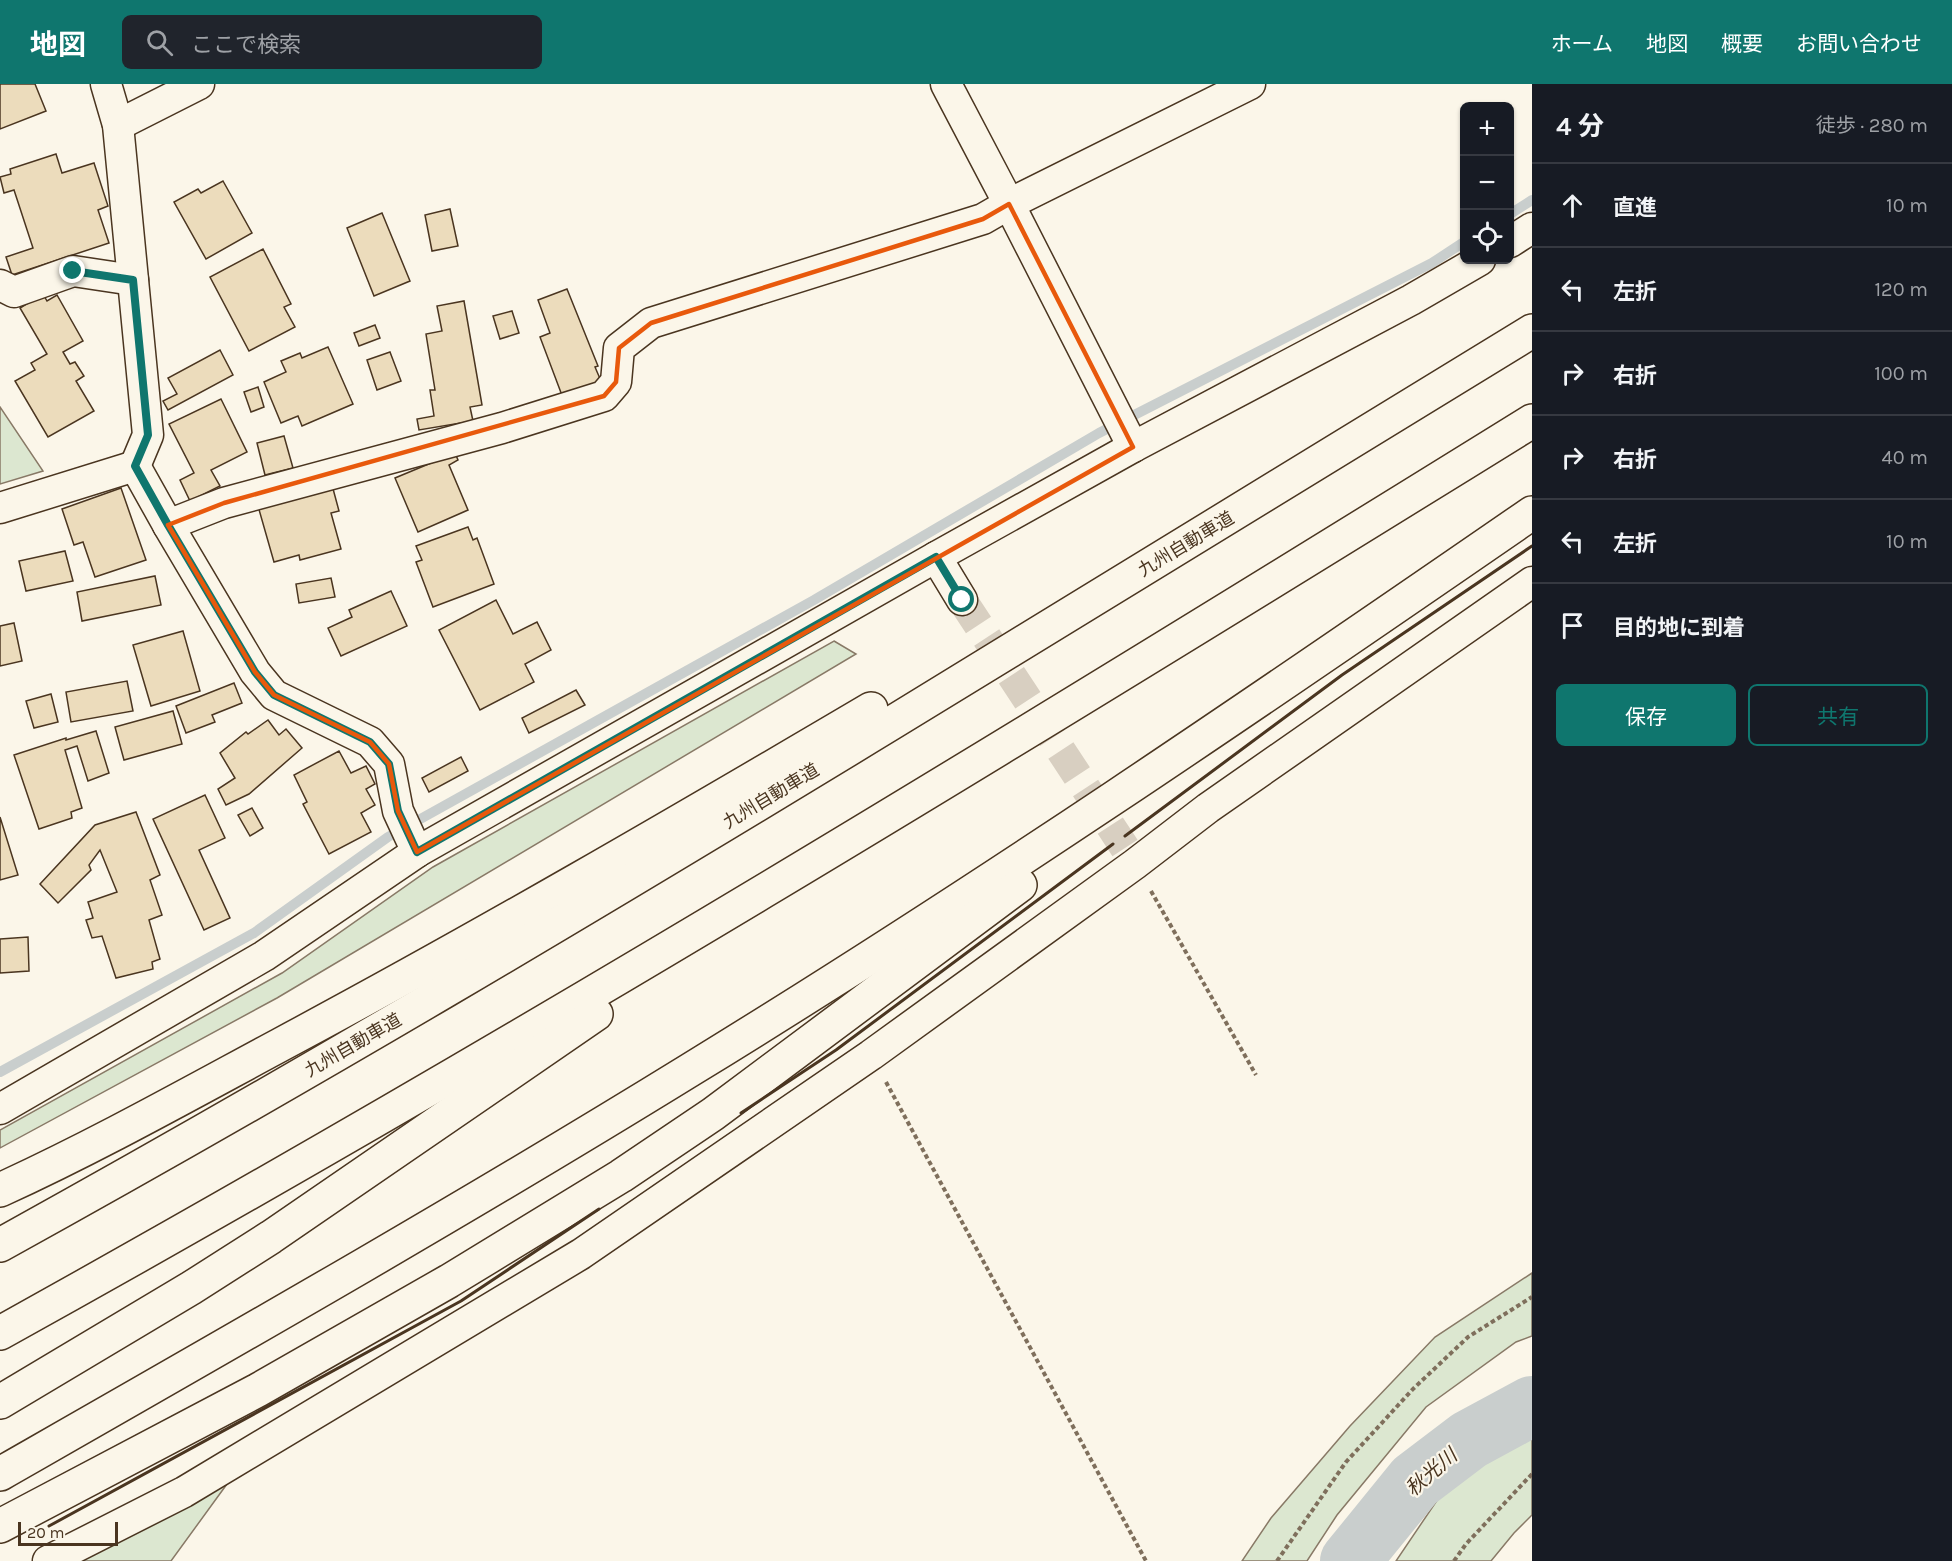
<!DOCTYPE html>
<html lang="ja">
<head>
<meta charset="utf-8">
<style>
	:root { --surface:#171b24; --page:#20242c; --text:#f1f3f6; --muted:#9ea1a6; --line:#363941; --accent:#0f766e }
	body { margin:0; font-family:Karla,"Noto Sans JP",sans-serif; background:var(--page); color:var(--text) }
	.controls { position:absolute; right:18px; top:18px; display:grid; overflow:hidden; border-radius:9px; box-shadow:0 2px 4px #0004 }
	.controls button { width:54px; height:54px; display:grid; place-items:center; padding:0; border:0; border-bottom:2px solid var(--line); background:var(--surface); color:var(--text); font:30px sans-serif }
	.scale { position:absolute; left:18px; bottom:15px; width:100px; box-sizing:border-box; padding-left:6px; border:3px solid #4a3520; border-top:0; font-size:16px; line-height:21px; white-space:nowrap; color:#4a3520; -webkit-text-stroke:4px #fbf6e9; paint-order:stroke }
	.stop { position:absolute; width:18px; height:18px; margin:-14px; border:4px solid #0f766e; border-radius:50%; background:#fff }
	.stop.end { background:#0f766e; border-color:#fff; box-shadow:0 2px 6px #0008 }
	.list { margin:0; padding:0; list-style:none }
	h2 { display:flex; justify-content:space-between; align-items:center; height:78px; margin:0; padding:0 24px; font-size:26px }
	h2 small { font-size:20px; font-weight:400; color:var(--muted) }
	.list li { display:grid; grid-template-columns:39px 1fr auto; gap:18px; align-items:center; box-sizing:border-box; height:84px; padding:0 24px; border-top:2px solid var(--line) }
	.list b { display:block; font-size:22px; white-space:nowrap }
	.list em { font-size:20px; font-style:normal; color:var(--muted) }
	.actions { display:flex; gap:12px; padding:18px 24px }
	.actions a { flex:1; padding:14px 0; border:2px solid var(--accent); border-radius:9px; text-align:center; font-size:21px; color:var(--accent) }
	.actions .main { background:var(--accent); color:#fff }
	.icon { flex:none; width:33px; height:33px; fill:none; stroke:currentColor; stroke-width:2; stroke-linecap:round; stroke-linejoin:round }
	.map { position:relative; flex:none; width:1532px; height:1477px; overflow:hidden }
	header { display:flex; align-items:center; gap:36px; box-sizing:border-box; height:84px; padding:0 30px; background:var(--accent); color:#fff }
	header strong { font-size:28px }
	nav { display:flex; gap:33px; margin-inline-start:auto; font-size:21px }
	.search { width:420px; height:54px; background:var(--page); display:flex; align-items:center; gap:15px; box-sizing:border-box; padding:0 21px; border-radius:9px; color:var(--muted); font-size:22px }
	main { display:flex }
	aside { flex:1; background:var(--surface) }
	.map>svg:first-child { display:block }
	.green { fill:#dce7d0; stroke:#887966; stroke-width:1.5 }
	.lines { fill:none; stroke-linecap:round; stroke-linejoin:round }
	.stream { stroke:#c9cecd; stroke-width:10 }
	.river { stroke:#c9cecd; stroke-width:60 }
	.building { fill:#ecdcbc; stroke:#4a3520; stroke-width:1.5 }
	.street-tunnel { stroke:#d8cfc1; stroke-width:30; stroke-dasharray:30 15; stroke-linecap:butt }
	.street-casing { stroke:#4a3520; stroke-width:33 }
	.highway-casing { stroke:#4a3520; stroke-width:36 }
	.path { stroke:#7f6f5c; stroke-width:4; stroke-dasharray:4.5 3; stroke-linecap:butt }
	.street { stroke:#fbf6e9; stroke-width:30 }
	.highway { stroke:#fbf6e9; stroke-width:33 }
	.wall { stroke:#4a3520; stroke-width:3 }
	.route { stroke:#0f766e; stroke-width:8 }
	.marked { fill:none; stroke:#e8590c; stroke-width:4.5; stroke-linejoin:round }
	.labels { text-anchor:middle; stroke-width:4.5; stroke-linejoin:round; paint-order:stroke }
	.street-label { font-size:18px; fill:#4a3520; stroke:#fbf6e9 }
	.water-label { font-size:20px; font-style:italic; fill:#4a3520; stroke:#fbf6e9 }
</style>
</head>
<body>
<header>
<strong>地図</strong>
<div class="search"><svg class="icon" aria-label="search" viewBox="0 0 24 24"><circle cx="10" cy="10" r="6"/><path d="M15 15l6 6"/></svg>ここで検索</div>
<nav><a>ホーム</a><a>地図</a><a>概要</a><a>お問い合わせ</a></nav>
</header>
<main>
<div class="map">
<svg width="1532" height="1477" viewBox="0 0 1532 1477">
	<rect width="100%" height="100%" fill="#fbf6e9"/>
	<!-- green -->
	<g class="green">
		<polygon points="0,323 43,387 0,400"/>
		<polygon points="834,557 856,570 277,914 0,1064 0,1046 282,889 433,783"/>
		<polygon points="1532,1189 1532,1252 1516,1258 1426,1323 1337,1431 1307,1477 1242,1477 1271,1434 1350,1342 1435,1253"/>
		<polygon points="1532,1343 1532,1431 1514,1449 1491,1477 1396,1477 1442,1409"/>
		<polygon points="227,1400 171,1477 77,1477"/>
	</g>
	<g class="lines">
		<!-- stream -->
		<g class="stream">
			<polyline points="1510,130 1532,116"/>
			<polyline points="0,988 254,849 388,753 814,516 1099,349 1432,179 1464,158"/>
		</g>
		<!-- river -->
		<polyline class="river" points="1350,1477 1415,1397 1469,1356 1532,1322"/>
	</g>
	<!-- building -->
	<g class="building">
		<polygon points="0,0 35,0 46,27 0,45"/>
		<polygon points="56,70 62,89 94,79 108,122 98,126 109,159 12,191 6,173 33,164 14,106 4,109 0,93 11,90 10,85"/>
		<polygon points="223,97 252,149 206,175 174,118 198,105 201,109"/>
		<polygon points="450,125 458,162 432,167 425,131"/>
		<polygon points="382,129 410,197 374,212 347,144"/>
		<polygon points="263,165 291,220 284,223 295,243 249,267 210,193"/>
		<polygon points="567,205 598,282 595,283 601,297 563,314 540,253 550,249 538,216"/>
		<polygon points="43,210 47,217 57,211 83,257 63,268 70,280 75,278 84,292 76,297 94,327 48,353 15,297 35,286 31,279 47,270 20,224"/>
		<polygon points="464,217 482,321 470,323 473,337 419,346 417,335 434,332 430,306 435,306 426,250 442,247 437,222"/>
		<polygon points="512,227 519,249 500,255 493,232"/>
		<polygon points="375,241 380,254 359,262 354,249"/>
		<polygon points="328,263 353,320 302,342 298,332 281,339 264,298 286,288 281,277 300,269 302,274"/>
		<polygon points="220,266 233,291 168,326 163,317 177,310 168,294"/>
		<polygon points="390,268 401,297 377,306 367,276"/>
		<polygon points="258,303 264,323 251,328 244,308"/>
		<polygon points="221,315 247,368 211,386 220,402 190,417 180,396 194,389 169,340"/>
		<polygon points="284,352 293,384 265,391 257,359"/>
		<polygon points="455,369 458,376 449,381 468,426 418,448 395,394"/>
		<polygon points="332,401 339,427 331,429 341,465 300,476 299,471 274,478 258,422"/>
		<polygon points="121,404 146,476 95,493 83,458 74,461 62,425"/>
		<polygon points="468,443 473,456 477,454 494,500 433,523 416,478 422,476 416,462"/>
		<polygon points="65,467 73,497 26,507 19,477"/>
		<polygon points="155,492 161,521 82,537 77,508"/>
		<polygon points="331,494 335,513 299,519 296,500"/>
		<polygon points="391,507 407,542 341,572 328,544 352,533 349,526"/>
		<polygon points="496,516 513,550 537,538 551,566 525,580 534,598 480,626 439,546"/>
		<polygon points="14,539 22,577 0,582 0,542"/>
		<polygon points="183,547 200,607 151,622 133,561"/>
		<polygon points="127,597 133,627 71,638 66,608"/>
		<polygon points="234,599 242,619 212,631 215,638 186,649 176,622"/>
		<polygon points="576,606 585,621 529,649 522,634"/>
		<polygon points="51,610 58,638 34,644 26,617"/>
		<polygon points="173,627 182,660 124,676 115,643"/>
		<polygon points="268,636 279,651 286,645 302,664 249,710 226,721 218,705 235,694 220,669 246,648 248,650"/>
		<polygon points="96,647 109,689 88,697 77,662 65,666 82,724 71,728 72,734 39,745 14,671 66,654 66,656"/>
		<polygon points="339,667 351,689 366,682 375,700 366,705 375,721 361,729 371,748 329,770 303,720 307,718 294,691"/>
		<polygon points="461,673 468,687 429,708 422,694"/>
		<polygon points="205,711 225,754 199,766 230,834 204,846 153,735"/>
		<polygon points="252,724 263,744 250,752 238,731"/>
		<polygon points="136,728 160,791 150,796 162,831 149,836 160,875 152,878 153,885 116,894 102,852 92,854 86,836 93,834 88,818 117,808 100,766 89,781 91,786 58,819 40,800 95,741"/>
		<polygon points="0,733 18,791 0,796"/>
		<polygon points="28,853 29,887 0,889 0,855"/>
	</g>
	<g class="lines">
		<!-- street-tunnel -->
		<polyline class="street-tunnel" points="962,516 1125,764"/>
		<!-- street casing -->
		<g class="street-casing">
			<g id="street">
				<polyline points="106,0 118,41 148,351 135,382"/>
				<polyline points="946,0 1009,120 1133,363"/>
				<polyline points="118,41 199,0"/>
				<polyline points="1510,158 1532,144"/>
				<polyline points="0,201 14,208 73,187 133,196"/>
				<polyline points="135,382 168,441 255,588 274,611 370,658 389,680 398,727 417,768"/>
				<polyline points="0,424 135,382"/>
				<polyline points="168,441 224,419 502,344 604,312 616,298 619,264 651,239 983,135 1009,120 1250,0"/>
				<polyline points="936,473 962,516"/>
				<polyline points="0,1025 264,872 417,768 936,473 1133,363 1411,216 1480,176"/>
				<polyline points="48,1477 184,1408 581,1170 871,971 1135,780 1208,724 1532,498"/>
			</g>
		</g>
		<!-- highway casing -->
		<g class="highway-casing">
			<g id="highway">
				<path d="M0 1106C96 1062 187 1011 280 961 480 854 676 740 871 625"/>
				<path d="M0 1161C301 995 596 819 890 640 1104 510 1318 379 1532 247"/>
				<path d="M0 1249C520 961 1027 650 1532 337"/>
				<polyline points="0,1318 191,1204 271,1153 596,930"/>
				<path d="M0 1390C231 1258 463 1126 690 986 977 810 1255 620 1532 429"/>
				<polyline points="0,1442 258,1306 449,1197 621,1092 713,1030 1020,801"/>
			</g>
		</g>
		<!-- path -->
		<g class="path">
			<polyline points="1151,807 1256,991"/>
			<polyline points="886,998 1146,1477"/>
			<polyline points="1277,1477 1346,1378 1413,1305 1468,1253 1532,1213"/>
			<polyline points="1454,1477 1466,1460 1532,1390"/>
		</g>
		<!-- street -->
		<use href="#street" class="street"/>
		<!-- highway -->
		<use href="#highway" class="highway"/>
		<!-- wall -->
		<g class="wall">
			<polyline points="1125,752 1342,591 1532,462"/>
			<polyline points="741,1029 836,966 1113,760"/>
			<polyline points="49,1442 461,1217 599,1125"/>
		</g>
	</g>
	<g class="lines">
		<!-- route -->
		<polyline class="route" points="73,187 133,196 148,351 135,382 168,441 255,588 274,611 370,658 389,680 398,727 417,768 936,473 962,516"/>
	</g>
	<!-- marked area -->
	<path class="marked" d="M1009 120 1133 363 417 768 398 727 389 680 370 658 274 611 255 588 168 441 224 419 604 312 616 298 619 264 651 239 983 135Z"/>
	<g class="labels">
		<!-- street labels -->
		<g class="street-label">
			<text transform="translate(1186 460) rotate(-31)" y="6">九州自動車道</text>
			<text transform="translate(771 712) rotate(-31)" y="6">九州自動車道</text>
			<text transform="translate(353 961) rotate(-30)" y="6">九州自動車道</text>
		</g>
		<!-- water labels -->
		<g class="water-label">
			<text transform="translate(1431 1388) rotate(-41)" y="7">秋光川</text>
		</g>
	</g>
</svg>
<div class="controls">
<button>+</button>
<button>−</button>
<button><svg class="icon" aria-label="locate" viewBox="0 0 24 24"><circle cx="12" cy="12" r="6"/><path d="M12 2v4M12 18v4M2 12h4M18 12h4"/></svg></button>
</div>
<div class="scale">20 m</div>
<div class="stop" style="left:962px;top:516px"></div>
<div class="stop end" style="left:73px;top:187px"></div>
</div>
<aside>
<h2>4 分<small>徒歩 · 280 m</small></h2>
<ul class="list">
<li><svg class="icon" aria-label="ahead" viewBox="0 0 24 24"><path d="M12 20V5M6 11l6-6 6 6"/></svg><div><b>直進</b></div><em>10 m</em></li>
<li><svg class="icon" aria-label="left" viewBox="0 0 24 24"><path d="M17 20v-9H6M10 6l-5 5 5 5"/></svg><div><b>左折</b></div><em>120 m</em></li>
<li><svg class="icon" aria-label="right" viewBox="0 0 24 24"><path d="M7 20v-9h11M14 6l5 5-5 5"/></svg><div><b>右折</b></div><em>100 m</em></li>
<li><svg class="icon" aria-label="right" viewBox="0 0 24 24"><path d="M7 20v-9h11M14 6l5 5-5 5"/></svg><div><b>右折</b></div><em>40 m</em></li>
<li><svg class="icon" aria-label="left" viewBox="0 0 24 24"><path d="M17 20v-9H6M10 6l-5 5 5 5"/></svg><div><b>左折</b></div><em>10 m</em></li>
<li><svg class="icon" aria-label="arrive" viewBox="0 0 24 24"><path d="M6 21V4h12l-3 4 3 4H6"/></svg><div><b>目的地に到着</b></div></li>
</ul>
<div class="actions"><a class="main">保存</a><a>共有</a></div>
</aside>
</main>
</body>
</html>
